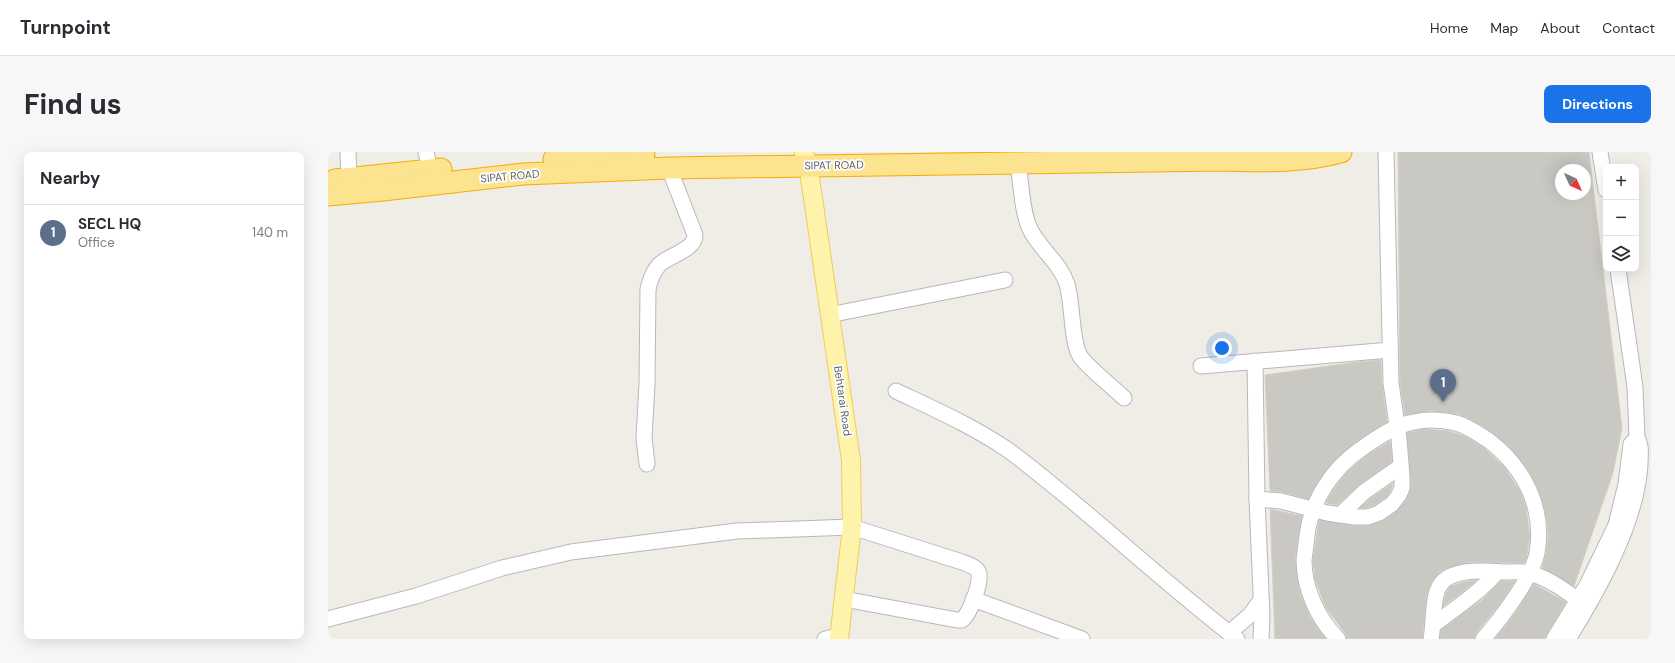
<!DOCTYPE html>
<html lang="en">
<head>
<meta charset="utf-8">
<style>
	:root { --surface:#fff; --page:#f7f7f7; --text:#2b2b33; --muted:#7c7c81; --line:#e1e1e2; --accent:#1a73e8 }
	body { margin:0; font-family:"DM Sans",sans-serif; background:var(--page); color:var(--text) }
	.controls { position:absolute; right:12px; top:12px; display:grid; overflow:hidden; border-radius:8px; box-shadow:0 4px 16px #0002 }
	.controls button { width:36px; height:36px; display:grid; place-items:center; padding:0; border:0; border-bottom:1px solid var(--line); background:var(--surface); color:var(--text); font:20px sans-serif }
	.compass { position:absolute; left:1227px; top:12px; width:36px; height:36px; border-radius:50%; background:var(--surface); box-shadow:0 4px 16px #0002; rotate:135deg }
	.you { position:absolute; left:894px; top:196px; width:14px; height:14px; margin:-10px; border:3px solid #fff; border-radius:50%; background:#1a73e8; box-shadow:0 0 0 6px #1a73e833 }
	.badge { display:grid; place-items:center; width:26px; height:26px; border-radius:50%; background:var(--accent); color:#fff; font-size:13px; font-weight:700 }
	.pin { position:absolute; translate:-50% -33px; filter:drop-shadow(0 1px 2px #0008) }
	.pin::after { content:''; position:absolute; top:21px; width:14px; height:12px; background:inherit; clip-path:polygon(0 0,100% 0,50% 100%) }
	.list { margin:0; padding:0; list-style:none }
	h2 { display:flex; justify-content:space-between; align-items:center; height:52px; margin:0; padding:0 16px; font-size:17px }
	h2 small { font-size:13px; font-weight:400; color:var(--muted) }
	.list li { display:grid; grid-template-columns:26px 1fr auto; gap:12px; align-items:center; box-sizing:border-box; height:56px; padding:0 16px; border-top:1px solid var(--line) }
	.list b { display:block; font-size:15px; white-space:nowrap }
	.list p { margin:0; font-size:13px; white-space:nowrap; color:var(--muted) }
	.list em { font-size:13px; font-style:normal; color:var(--muted) }
	.icon { flex:none; width:22px; height:22px; fill:none; stroke:currentColor; stroke-width:2; stroke-linecap:round; stroke-linejoin:round }
	.map { position:relative; flex:none; width:1323px; height:487px; overflow:hidden; border-radius:8px }
	header { display:flex; align-items:center; gap:24px; box-sizing:border-box; height:56px; padding:0 20px; background:var(--surface); border-bottom:1px solid var(--line) }
	header strong { font-size:19px }
	nav { display:flex; gap:22px; margin-inline-start:auto; font-size:14px }
	.intro { display:flex; align-items:center; justify-content:space-between; box-sizing:border-box; height:96px; padding:0 24px }
	h1 { margin:0; font-size:28px }
	.button { padding:10px 18px; border-radius:8px; background:var(--accent); color:#fff; font-size:14px; font-weight:700 }
	main { display:flex; gap:24px; padding:0 24px }
	aside { flex:1; background:var(--surface); border-radius:8px; box-shadow:0 4px 16px #0002 }
	.map>svg:first-child { display:block }
	.building { fill:#cac8c3; stroke:#d4cfc4; fill-rule:evenodd }
	.lines { fill:none; stroke-linecap:round; stroke-linejoin:round }
	.minor-casing { stroke:#b6b8bc; stroke-width:17 }
	.major-casing { stroke:#f0cb5d; stroke-width:20 }
	.highway-casing { stroke:#f3ad02; stroke-width:23 }
	.minor { stroke:#fff; stroke-width:15 }
	.major { stroke:#fef3ab; stroke-width:18 }
	.highway { stroke:#fce390; stroke-width:21 }
	.labels { text-anchor:middle; stroke-width:3.5; stroke-linejoin:round; paint-order:stroke }
	.street-label { font-size:11px; fill:#5d6166; stroke:#fff }
</style>
</head>
<body>
<header>
<strong>Turnpoint</strong>
<nav><a>Home</a><a>Map</a><a>About</a><a>Contact</a></nav>
</header>
<div class="intro"><h1>Find us</h1><a class="button">Directions</a></div>
<main>
<aside>
<h2>Nearby<small></small></h2>
<ul class="list">
<li><span class="badge" style="background:#5c6f8a">1</span><div><b>SECL HQ</b><p>Office</p></div><em>140 m</em></li>
</ul>
</aside>
<div class="map">
<svg width="1323" height="487" viewBox="0 0 1323 487">
	<rect width="100%" height="100%" fill="#efede5"/>
	<!-- building -->
	<g class="building">
		<path d="M1070 0H1261L1294 276 1285 321 1246 434 1214 416 1218 402 1220 384 1219 368 1215 351 1209 335 1201 319 1179 293 1153 273 1131 262 1102 259 1077 263 1072 230ZM1233 18H1257V42H1233Z"/>
		<polygon points="1053,208 1054,232 1059,270 1034,285 1007,308 989,330 980,347 955,340 942,339 937,223 1029,210"/>
		<polygon points="1097,277 1121,279 1136,284 1155,295 1177,316 1193,341 1198,355 1202,384 1198,408 1196,411 1141,410 1122,415 1113,419 1104,429 1099,442 1094,487 1019,487 1017,481 998,456 987,428 985,408 991,368 1026,374 1040,374 1054,369 1069,359 1078,348 1083,336 1079,281"/>
		<polygon points="1062,289 1064,310 1031,333 1009,353 998,351 1004,340 1019,320 1038,304"/>
		<polygon points="1065,331 1063,338 1058,345 1047,353 1038,356 1032,356 1042,347"/>
		<polygon points="942,357 974,364 967,407 970,431 973,444 982,465 998,487 947,487"/>
		<polygon points="1149,428 1133,441 1115,454 1118,441 1123,434 1135,430"/>
		<polygon points="1173,429 1187,429 1171,453 1148,481 1146,487 1112,487 1113,478 1153,449"/>
		<polygon points="1206,432 1238,450 1216,487 1167,487 1186,463"/>
	</g>
	<g class="lines">
		<!-- minor casing -->
		<g class="minor-casing">
			<g id="minor">
				<polyline points="20,0 21,26"/>
				<polyline points="98,0 102,18"/>
				<polyline points="1272,0 1278,38"/>
				<path d="M690 11C693 30 694 63 703 79 713 98 732 111 739 132 745 152 743 189 752 204 760 216 784 234 796 246"/>
				<polyline points="501,163 677,128"/>
				<polyline points="927,209 929,347 934,464 933,487"/>
				<polyline points="873,214 1062,198"/>
				<path d="M568 239C606 257 645 274 680 298 702 314 723 332 744 349 799 395 852 443 909 487"/>
				<path d="M319 312 316 286 319 232 320 137C322 128 325 119 332 112 342 103 367 98 367 83L341 16"/>
				<polyline points="929,347 953,349 999,361 1027,365 1040,365 1051,361 1064,352 1071,343 1074,336 1074,325 1071,287 1063,231 1058,0"/>
				<polyline points="1012,363 1036,340 1073,314"/>
				<polyline points="645,447 754,487"/>
				<path d="M0 467 88 444 174 416 243 400 409 379 524 375 634 410C639 412 647 414 650 419 655 428 642 462 634 468H629L516 447"/>
				<path d="M1105 473C1128 456 1151 441 1169 420"/>
				<polyline points="901,481 922,463 933,448"/>
				<polyline points="497,487 511,484"/>
				<path d="M1010 487C990 467 976 437 976 408 977 400 978 392 979 384 983 349 1004 317 1033 297 1048 286 1067 273 1086 270 1099 267 1115 268 1128 271 1139 274 1151 282 1160 288 1196 315 1217 356 1209 401 1204 426 1172 468 1155 487"/>
				<path d="M1103 487C1106 472 1104 445 1112 433 1124 415 1159 419 1178 420 1186 420 1195 419 1202 421 1222 427 1241 441 1257 453"/>
				<polyline points="1226,487 1259,433 1288,373 1298,332 1303,292 1309,286"/>
				<path d="M1240 487C1270 439 1309 370 1312 312 1312 302 1314 294 1309 286L1307 235 1290 117"/>
			</g>
		</g>
		<!-- major casing -->
		<g class="major-casing">
			<polyline id="major" points="476,1 480,13 485,46 523,308 524,375 511,487"/>
		</g>
		<!-- highway casing -->
		<g class="highway-casing">
			<g id="highway">
				<polyline points="226,7 270,3 316,3"/>
				<polyline points="7,28 113,17"/>
				<path d="M0 43 55 38 195 22 341 16 892 8C933 9 973 11 1013 0"/>
			</g>
		</g>
		<!-- minor -->
		<use href="#minor" class="minor"/>
		<!-- major -->
		<use href="#major" class="major"/>
		<!-- highway -->
		<use href="#highway" class="highway"/>
	</g>
	<g class="labels">
		<!-- street labels -->
		<g class="street-label">
			<text transform="translate(506 13) rotate(-1)" y="4">SIPAT ROAD</text>
			<text transform="translate(182 24) rotate(-5)" y="4">SIPAT ROAD</text>
			<text transform="translate(515 249) rotate(82)" y="4">Behtarai Road</text>
		</g>
	</g>
</svg>
<div class="controls">
<button>+</button>
<button>−</button>
<button><svg class="icon" aria-label="layers" viewBox="0 0 24 24"><path d="M12 4l9 5-9 5-9-5zM3 14l9 5 9-5"/></svg></button>
</div>
<svg class="compass" viewBox="-18 -18 36 36"><path d="M0-13l5 13h-10z" fill="#e53935"/><path d="M0 13l5-13h-10z" fill="#7c7c81"/></svg>
<div class="you"></div>
<div class="pin badge" style="left:1115px;top:250px;background:#5c6f8a">1</div>
</div>
</main>
</body>
</html>
